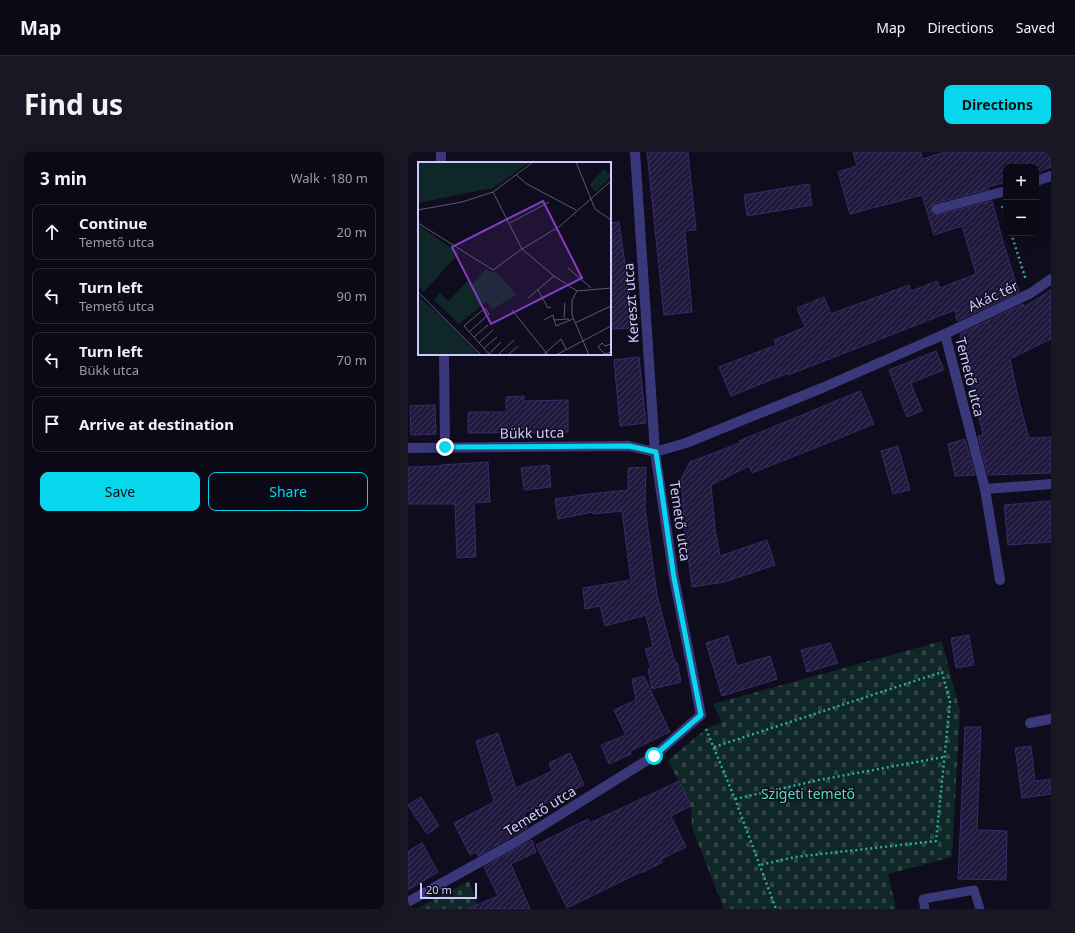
<!DOCTYPE html>
<html lang="en">
<head>
<meta charset="utf-8">
<style>
	:root { --surface:#0b0916; --page:#191723; --text:#f1f3f6; --muted:#9a9aa1; --line:#2b2a35; --accent:#06d7ed }
	body { margin:0; font-family:"Noto Sans",sans-serif; background:var(--page); color:var(--text) }
	.controls { position:absolute; right:12px; top:12px; display:grid; overflow:hidden; border-radius:8px; box-shadow:0 4px 16px #0002 }
	.controls button { width:36px; height:36px; display:grid; place-items:center; padding:0; border:0; border-bottom:1px solid var(--line); background:var(--surface); color:var(--text); font:20px sans-serif }
	.scale { position:absolute; left:12px; bottom:10px; width:57px; box-sizing:border-box; padding-left:4px; border:2px solid #cfcafe; border-top:0; font-size:11px; line-height:14px; white-space:nowrap; color:#cfcafe; -webkit-text-stroke:3px #0f0c1d; paint-order:stroke }
	.stop { position:absolute; width:12px; height:12px; margin:-9px; border:3px solid #06d7ed; border-radius:50%; background:#fff }
	.stop.end { background:#06d7ed; border-color:#fff; box-shadow:0 1px 4px #0008 }
	.list { margin:0; padding:0; list-style:none }
	h2 { display:flex; justify-content:space-between; align-items:center; height:52px; margin:0; padding:0 16px; font-size:17px }
	h2 small { font-size:13px; font-weight:400; color:var(--muted) }
	.list li { display:grid; grid-template-columns:26px 1fr auto; gap:12px; align-items:center; box-sizing:border-box; height:56px; margin:0 8px 8px; padding:0 8px; border:1px solid var(--line); border-radius:8px }
	.list b { display:block; font-size:15px; white-space:nowrap }
	.list p { margin:0; font-size:13px; white-space:nowrap; color:var(--muted) }
	.list em { font-size:13px; font-style:normal; color:var(--muted) }
	.actions { display:flex; gap:8px; padding:12px 16px }
	.actions a { flex:1; padding:9px 0; border:1px solid var(--accent); border-radius:8px; text-align:center; font-size:14px; color:var(--accent) }
	.actions .main { background:var(--accent); color:#111 }
	.icon { flex:none; width:22px; height:22px; fill:none; stroke:currentColor; stroke-width:2; stroke-linecap:round; stroke-linejoin:round }
	.map { position:relative; flex:none; width:643px; height:757px; overflow:hidden; border-radius:8px }
	header { display:flex; align-items:center; gap:24px; box-sizing:border-box; height:56px; padding:0 20px; background:var(--surface); border-bottom:1px solid var(--line) }
	header strong { font-size:19px }
	nav { display:flex; gap:22px; margin-inline-start:auto; font-size:14px }
	.intro { display:flex; align-items:center; justify-content:space-between; box-sizing:border-box; height:96px; padding:0 24px }
	h1 { margin:0; font-size:28px }
	.button { padding:10px 18px; border-radius:8px; background:var(--accent); color:#111; font-size:14px; font-weight:700 }
	main { display:flex; gap:24px; padding:0 24px }
	aside { flex:1; background:var(--surface); border-radius:8px; box-shadow:0 4px 16px #0002 }
	.map>svg:first-child { display:block }
	.cemetery { fill:url(#cemetery-stones) }
	.building { fill:url(#building-hatch); stroke:#372b69 }
	.lines { fill:none; stroke-linecap:round; stroke-linejoin:round }
	.path { stroke:#30aba3; stroke-width:2.5; stroke-dasharray:2 3; stroke-linecap:butt }
	.lane { stroke:#3a387b; stroke-width:9 }
	.street { stroke:#3a387b; stroke-width:10 }
	.route { stroke:#06d7ed; stroke-width:5 }
	.labels { text-anchor:middle; stroke-width:3; stroke-linejoin:round; paint-order:stroke }
	.street-label { font-size:14px; fill:#cfcafe; stroke:#0f0c1d }
	.park-label { font-size:14px; fill:#59dbb9; stroke:#0f0c1d }
	.inset-road { fill:none; stroke:#5c5877; stroke-width:1 }
	.view { fill:#833cc5; fill-opacity:0.15; stroke:#833cc5; stroke-width:2 }
	.inset-edge { fill:none; stroke:#cfcafe; stroke-width:2 }
</style>
</head>
<body>
<header>
<strong>Map</strong>
<nav><a>Map</a><a>Directions</a><a>Saved</a></nav>
</header>
<div class="intro"><h1>Find us</h1><a class="button">Directions</a></div>
<main>
<aside>
<h2>3 min<small>Walk · 180 m</small></h2>
<ul class="list">
<li><svg class="icon" aria-label="ahead" viewBox="0 0 24 24"><path d="M12 20V5M6 11l6-6 6 6"/></svg><div><b>Continue</b><p>Temető utca</p></div><em>20 m</em></li>
<li><svg class="icon" aria-label="left" viewBox="0 0 24 24"><path d="M17 20v-9H6M10 6l-5 5 5 5"/></svg><div><b>Turn left</b><p>Temető utca</p></div><em>90 m</em></li>
<li><svg class="icon" aria-label="left" viewBox="0 0 24 24"><path d="M17 20v-9H6M10 6l-5 5 5 5"/></svg><div><b>Turn left</b><p>Bükk utca</p></div><em>70 m</em></li>
<li><svg class="icon" aria-label="arrive" viewBox="0 0 24 24"><path d="M6 21V4h12l-3 4 3 4H6"/></svg><div><b>Arrive at destination</b></div></li>
</ul>
<div class="actions"><a class="main">Save</a><a>Share</a></div>
</aside>
<div class="map">
<svg width="643" height="757" viewBox="0 0 643 757">
	<defs>
		<pattern id="cemetery-stones" width="16" height="16" patternUnits="userSpaceOnUse"><rect width="16" height="16" fill="#0f2726"/><path d="M2 7V4a2 2 0 0 1 4 0v3zM10 15v-3a2 2 0 0 1 4 0v3z" fill="#314547"/></pattern>
		<pattern id="building-hatch" width="6" height="6" patternUnits="userSpaceOnUse"><rect width="6" height="6" fill="#20193d"/><path d="M-1 1l2-2M0 6l6-6M5 7l2-2" fill="none" stroke="#3f395a"/></pattern>
	</defs>
	<rect width="100%" height="100%" fill="#0f0c1d"/>
	<!-- cemetery -->
	<g class="cemetery">
		<polygon points="534,489 552,559 544,705 480,722 488,757 316,757 284,676 283,654 260,608 298,577 314,570 305,552"/>
		<polygon points="61,729 71,757 8,757"/>
	</g>
	<!-- building -->
	<g class="building">
		<polygon points="239,0 280,0 288,78 277,79 284,160 256,163"/>
		<polygon points="445,0 513,0 514,7 537,0 643,0 643,15 628,21 628,15 598,15 598,30 580,35 581,37 527,51 523,56 525,62 530,63 584,49 596,93 611,140 549,169 547,158 380,223 380,221 323,244 311,215 368,193 366,188 397,175 389,156 416,145 423,162 501,133 503,139 529,129 532,136 568,122 554,74 526,83 514,43 442,62 430,20 449,14"/>
		<polygon points="401,32 404,53 339,64 336,43"/>
		<polygon points="211,70 222,146 224,146 226,176 202,177 202,71"/>
		<polygon points="643,138 643,187 602,207 611,249 621,286 643,285 643,321 580,323 570,284 575,283 574,278 552,182 615,152 616,155"/>
		<polygon points="528,199 536,218 503,231 514,259 499,265 481,218"/>
		<polygon points="231,205 238,271 212,274 206,208"/>
		<polygon points="452,239 466,272 422,290 344,321 341,314 303,333 307,377 312,404 359,388 367,413 316,430 284,435 277,380 273,327 282,310 332,291 331,289"/>
		<polygon points="116,244 116,249 160,248 160,280 60,281 60,260 98,260 98,245"/>
		<polygon points="27,253 28,282 3,283 2,254"/>
		<polygon points="557,287 567,323 547,324 540,292"/>
		<polygon points="490,294 502,338 485,342 473,299"/>
		<polygon points="80,310 82,350 66,351 68,405 49,406 47,352 0,352 0,315 33,314 33,313"/>
		<polygon points="141,313 143,335 116,338 113,316"/>
		<polygon points="238,315 237,356 249,443 267,511 269,510 273,530 244,537 240,517 243,516 237,497 245,495 238,463 197,474 192,454 177,457 175,436 223,428 214,359 185,362 185,360 150,367 147,347 181,342 220,338 220,316"/>
		<polygon points="643,349 643,390 600,393 596,353"/>
		<polygon points="561,483 566,513 548,516 543,486"/>
		<polygon points="320,484 329,514 362,504 369,527 314,544 298,491"/>
		<polygon points="422,491 430,511 399,520 393,498"/>
		<polygon points="236,524 262,580 222,599 223,602 201,612 193,593 218,583 206,558 228,548 224,527"/>
		<polygon points="557,575 573,575 569,678 599,679 598,728 550,727"/>
		<polygon points="90,581 108,636 144,619 141,611 162,601 176,633 116,661 120,675 70,704 69,700 62,703 46,671 86,650 68,589"/>
		<polygon points="623,594 627,629 643,627 643,642 614,646 607,596"/>
		<polygon points="271,629 283,654 263,664 278,695 253,707 255,710 233,721 233,720 159,756 128,693 180,667 182,671"/>
		<polygon points="13,645 31,674 19,682 0,653"/>
		<polygon points="124,688 128,700 103,712 122,757 59,757 90,744 76,715"/>
		<polygon points="14,691 30,720 0,738 0,699"/>
	</g>
	<g class="lines">
		<!-- path -->
		<g class="path">
			<polyline points="594,54 598,66"/>
			<polyline points="603,81 618,128"/>
			<polyline points="298,577 327,647 368,757"/>
			<polyline points="306,595 534,520 542,550 528,689 387,705 352,713"/>
			<polyline points="327,647 411,628 536,605"/>
		</g>
		<!-- lane -->
		<polyline class="lane" points="517,757 515,747 566,738 572,757"/>
		<!-- street -->
		<g class="street">
			<polyline points="33,0 33,11"/>
			<polyline points="628,29 643,24"/>
			<polyline points="529,57 598,39"/>
			<polyline points="537,182 623,141 643,127"/>
			<polyline points="36,202 37,295"/>
			<polyline points="0,296 221,294 247,300 227,0"/>
			<polyline points="577,337 643,332"/>
			<polyline points="622,571 643,567"/>
			<polyline points="0,750 108,690 246,604 293,563 266,426 247,300 278,291 414,236 537,182 577,337 592,428"/>
		</g>
	</g>
	<g class="lines">
		<!-- route -->
		<polyline class="route" points="37,295 221,294 248,300 266,426 293,563 246,604"/>
	</g>
	<g class="labels">
		<!-- street labels -->
		<g class="street-label">
			<text transform="translate(585 144) rotate(-25)" y="5">Akác tér</text>
			<text transform="translate(223 151) rotate(-94)" y="5">Kereszt utca</text>
			<text transform="translate(562 225) rotate(76)" y="5">Temető utca</text>
			<text transform="translate(124 281) rotate(-1)" y="5">Bükk utca</text>
			<text transform="translate(272 369) rotate(82)" y="5">Temető utca</text>
			<text transform="translate(132 659) rotate(-32)" y="5">Temető utca</text>
		</g>
		<!-- park labels -->
		<g class="park-label">
			<text x="400" y="647">Szigeti temető</text>
		</g>
	</g>
	<!-- overview -->
	<g transform="translate(10 10)">
		<rect width="193" height="193" fill="#0f0c1d"/>
		<path d="M186 7 193 14 178 30 171 23Z" fill="#0f2726"/>
		<path d="M0 0H112L75 26 0 41Z" fill="#0f2726"/>
		<path d="M0 63 41 91 6 130 0 124ZM68 107 76 111 77 109 99 133 74 147 68 140 41 162 16 138 22 131 31 139 49 119 53 123Z" fill="#0f2726"/>
		<path d="M0 134 27 158 61 193H0Z" fill="#0f2726"/>
		<path class="inset-road" d="M158 0 177 47 193 58M98 13 109 22 158 48M75 30 104 87 142 64 193 19M0 48 44 40 75 30 115 0M0 61 75 108 104 87 136 114 110 136M92 61 131 40M150 106 173 126M136 114 159 129 193 126M120 128 130 146 133 145M159 129 154 138V153L171 193M0 130 63 193M94 148 130 193M146 156 147 141M151 157 136 158 138 164 155 157M126 158 135 153 136 158M157 161 193 144M51 170 71 152 67 146 46 164 72 193M56 175 70 163M61 181 75 168M193 182 187 184 184 181 180 185 187 192 193 190M66 186 79 175M71 192 83 180M80 193 96 178M90 193 100 184M125 193 143 177 148 187M138 193 193 164"/>
		<path class="view" d="M125 39 164 116 73 162 34 85Z"/>
		<rect width="193" height="193" class="inset-edge"/>
	</g>
</svg>
<div class="controls">
<button>+</button>
<button>−</button>
</div>
<div class="scale">20 m</div>
<div class="stop" style="left:246px;top:604px"></div>
<div class="stop end" style="left:37px;top:295px"></div>
</div>
</main>
</body>
</html>
